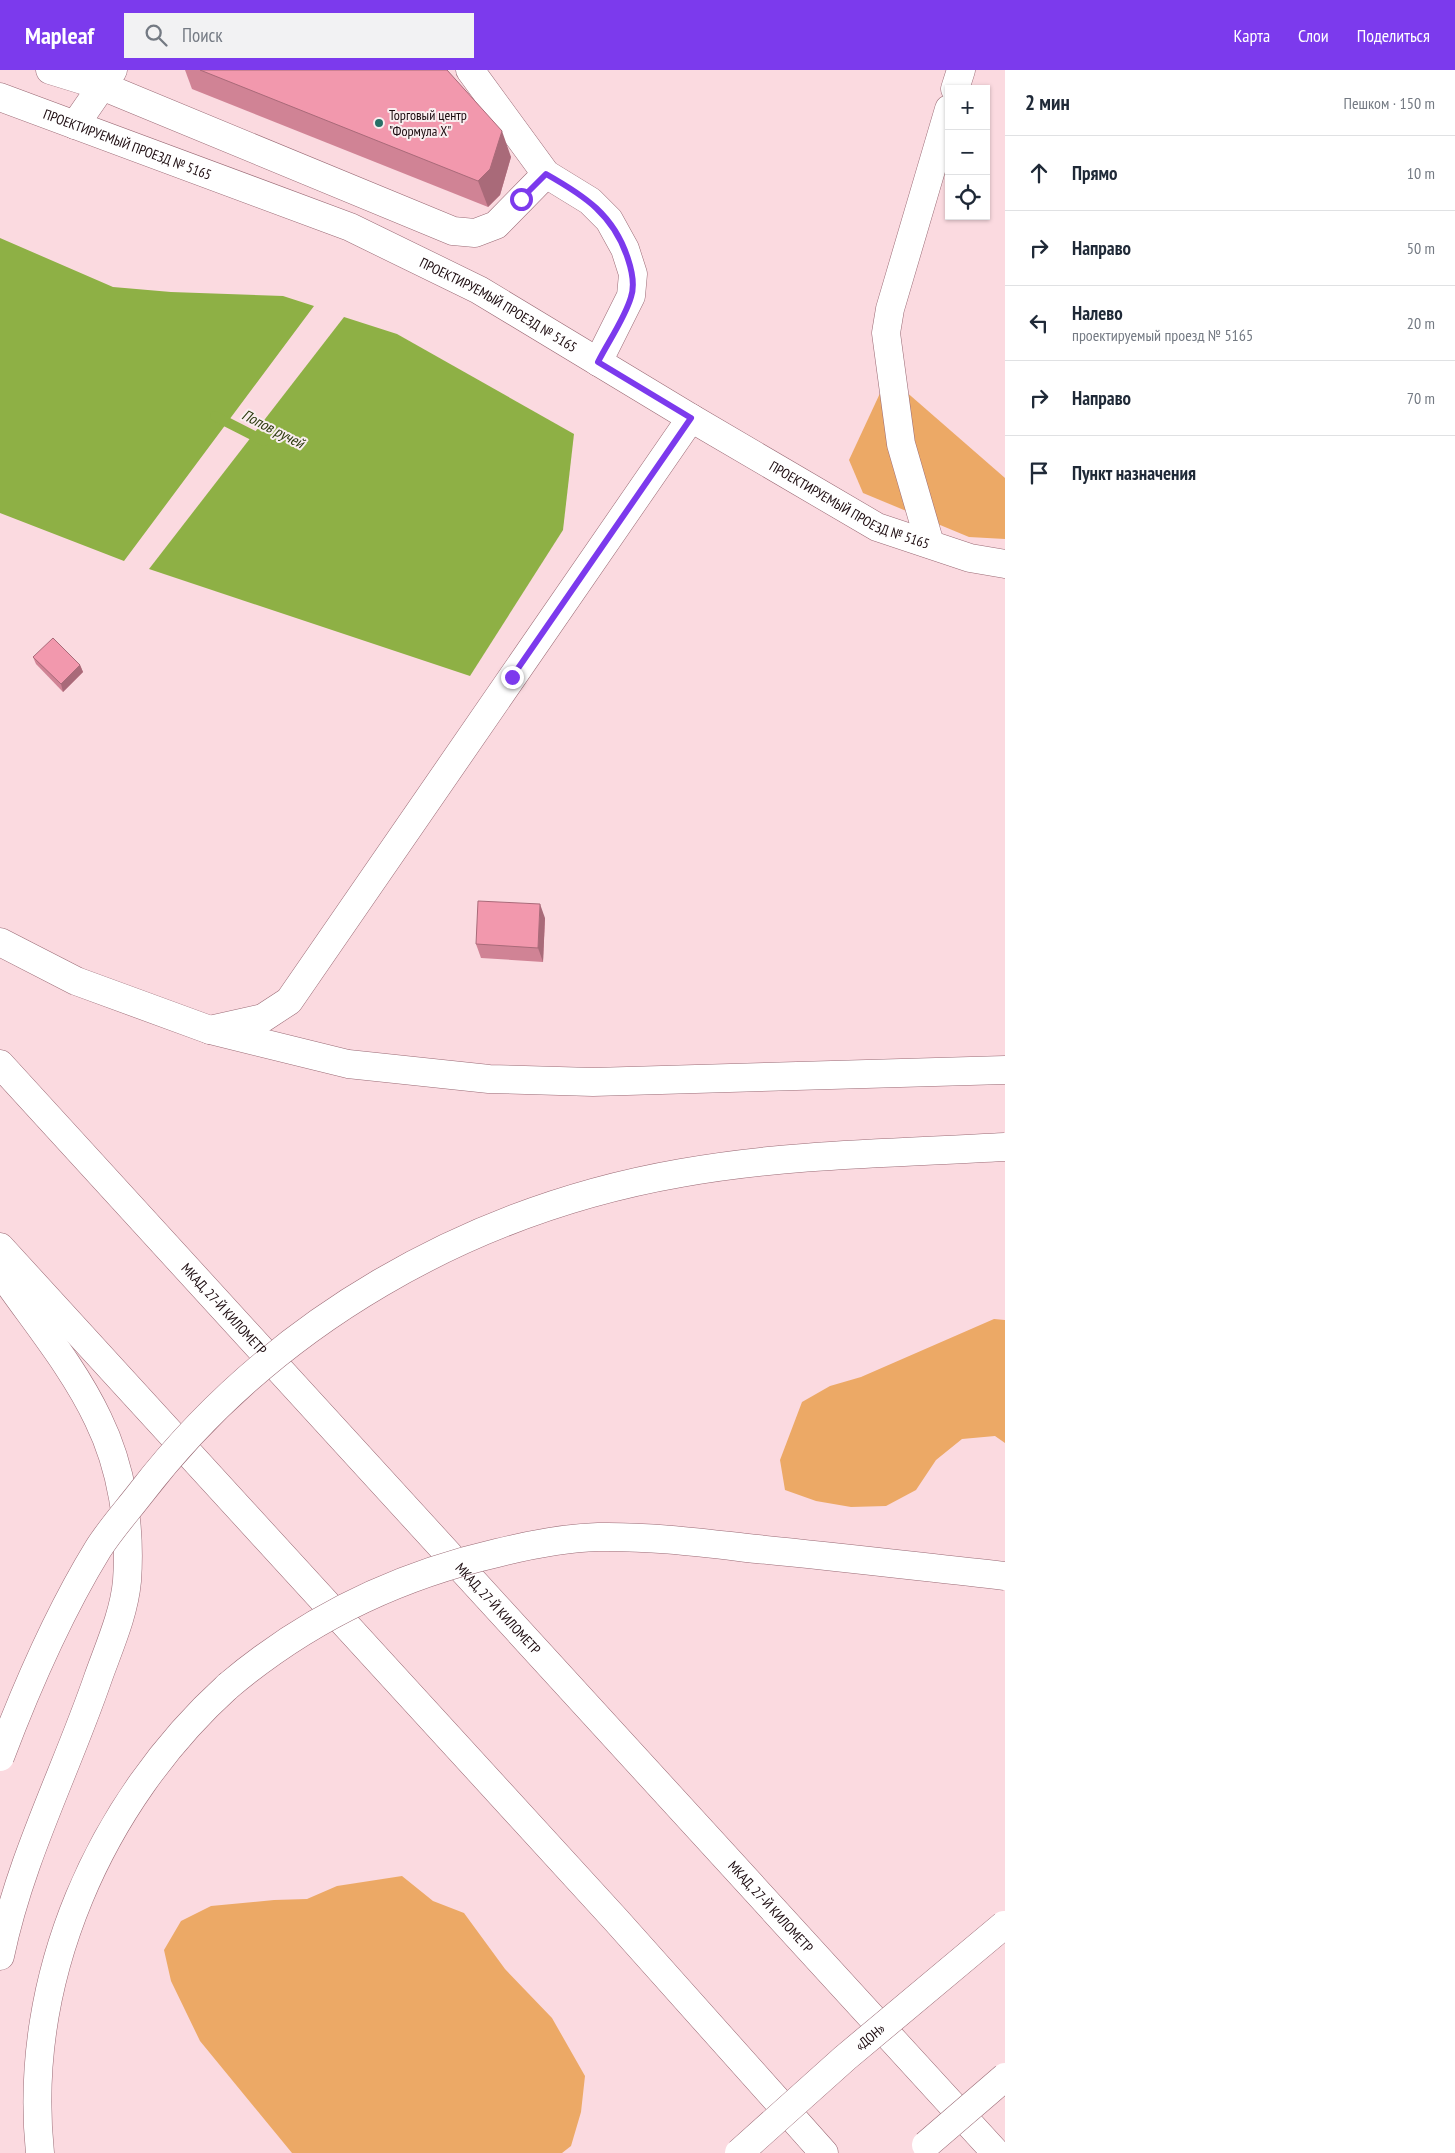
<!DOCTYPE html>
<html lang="ru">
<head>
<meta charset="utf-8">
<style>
	:root { --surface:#fff; --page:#f2f2f3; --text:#1f2937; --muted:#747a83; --line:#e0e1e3; --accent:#7c3aed }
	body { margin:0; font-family:"PT Sans Narrow",sans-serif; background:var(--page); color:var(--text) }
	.controls { position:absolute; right:15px; top:15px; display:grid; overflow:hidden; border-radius:0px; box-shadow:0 1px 4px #0004 }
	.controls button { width:45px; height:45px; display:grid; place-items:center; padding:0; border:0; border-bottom:1px solid var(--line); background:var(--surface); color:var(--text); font:25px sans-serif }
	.stop { position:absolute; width:15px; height:15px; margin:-11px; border:4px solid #7c3aed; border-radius:50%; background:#fff }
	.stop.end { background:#7c3aed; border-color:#fff; box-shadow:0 1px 5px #0008 }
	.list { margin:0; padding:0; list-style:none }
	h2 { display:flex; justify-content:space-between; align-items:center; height:65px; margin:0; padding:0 20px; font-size:21px }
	h2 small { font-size:16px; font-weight:400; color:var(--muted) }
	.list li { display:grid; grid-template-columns:32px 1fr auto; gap:15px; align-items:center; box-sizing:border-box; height:75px; padding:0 20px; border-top:1px solid var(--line) }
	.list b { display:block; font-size:19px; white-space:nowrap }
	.list p { margin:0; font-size:16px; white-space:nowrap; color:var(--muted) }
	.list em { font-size:16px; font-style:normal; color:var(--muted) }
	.icon { flex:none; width:28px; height:28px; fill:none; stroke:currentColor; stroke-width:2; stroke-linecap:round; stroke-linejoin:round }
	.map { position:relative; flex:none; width:1005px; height:2083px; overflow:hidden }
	header { display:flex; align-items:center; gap:30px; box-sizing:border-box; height:70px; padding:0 25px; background:var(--accent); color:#fff }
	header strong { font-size:24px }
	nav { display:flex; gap:28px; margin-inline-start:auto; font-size:18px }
	.search { width:350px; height:45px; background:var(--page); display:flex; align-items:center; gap:12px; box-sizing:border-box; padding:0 18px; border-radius:0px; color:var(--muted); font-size:19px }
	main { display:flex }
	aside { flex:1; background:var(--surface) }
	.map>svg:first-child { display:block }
	.green { fill:#eca966 }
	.water { fill:#8eb045 }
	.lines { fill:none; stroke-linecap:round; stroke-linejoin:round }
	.stream { stroke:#8eb045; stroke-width:10 }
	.minor-casing { stroke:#9a6a75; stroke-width:29 }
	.highway-casing { stroke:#9a6a75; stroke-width:29 }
	.minor { stroke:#fff; stroke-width:28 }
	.highway { stroke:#fff; stroke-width:28 }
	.major-bridge-casing { stroke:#9a6a75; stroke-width:29; stroke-linecap:butt }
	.highway-bridge-casing { stroke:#9a6a75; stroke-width:29; stroke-linecap:butt }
	.major-bridge { stroke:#fff; stroke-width:28 }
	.highway-bridge { stroke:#fff; stroke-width:28 }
	.wall { fill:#d08395 }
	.shaded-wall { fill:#a96a79 }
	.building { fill:#f298ad; stroke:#a96a79 }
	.route { stroke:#7c3aed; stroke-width:6 }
	.poi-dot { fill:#287067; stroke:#f9edef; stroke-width:2 }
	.labels { text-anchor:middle; stroke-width:4; stroke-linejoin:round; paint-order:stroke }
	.poi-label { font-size:14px; fill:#1c0b0f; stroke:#f9edef; text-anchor:start }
	.street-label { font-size:14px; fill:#1c0b0f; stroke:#f9edef }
	.water-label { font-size:15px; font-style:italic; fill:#2b390d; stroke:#f9edef }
</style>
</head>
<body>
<header>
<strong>Mapleaf</strong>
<div class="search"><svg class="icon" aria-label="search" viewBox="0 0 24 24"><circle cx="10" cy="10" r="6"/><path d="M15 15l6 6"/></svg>Поиск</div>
<nav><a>Карта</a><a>Слои</a><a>Поделиться</a></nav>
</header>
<main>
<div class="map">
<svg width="1005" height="2083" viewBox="0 0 1005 2083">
	<rect width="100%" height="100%" fill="#fbdae0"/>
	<!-- green -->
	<g class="green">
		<polygon points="888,306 1005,408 1005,469 969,467 863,423 849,390"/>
		<polygon points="994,1249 1005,1250 1005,1373 995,1366 962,1369 936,1390 916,1420 886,1436 851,1437 816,1431 785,1420 780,1390 802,1332 830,1316 861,1307"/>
		<polygon points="402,1806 433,1831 464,1843 505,1899 552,1948 585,2006 581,2042 571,2076 562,2083 292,2083 200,1971 171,1911 164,1880 181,1851 211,1836 274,1830 307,1829 337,1816"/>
	</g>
	<!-- water -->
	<g class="water">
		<polygon points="0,168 113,217 171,222 283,226 314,236 124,491 0,443"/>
		<polygon points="344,247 397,264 574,364 563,460 470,606 149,499"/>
	</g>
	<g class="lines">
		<!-- stream -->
		<polyline class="stream" points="215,346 264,371"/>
		<!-- minor casing -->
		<g class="minor-casing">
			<g id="minor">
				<polyline points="50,0 102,16 453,161 475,163 496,155 546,104"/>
				<polyline points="470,0 546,104 590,131 609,150 625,179 633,204 631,226 598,292"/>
				<polyline points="955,19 961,0"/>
				<path id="s1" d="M0 27 350 157 479 220 691 348 877 457 970 488 1005 494"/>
				<polyline points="75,55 113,0"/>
				<polyline points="930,474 901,374 886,263 890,239 949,39"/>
				<polyline points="210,960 263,948 289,931 691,348"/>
			</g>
		</g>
		<!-- highway casing -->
		<g class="highway-casing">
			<g id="highway">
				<polyline points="0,872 76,911 210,960 348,994 489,1009 593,1012 1005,1000"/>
				<path id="s2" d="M0 994 996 2083"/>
				<polyline points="0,1177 616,1850 824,2083"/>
				<path d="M0 1201C33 1249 73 1296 98 1349 122 1398 131 1456 127 1511 124 1544 109 1577 98 1608 66 1701 20 1789 0 1886"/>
				<path d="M40 2083C22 1908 100 1732 228 1616"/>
			</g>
		</g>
		<!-- minor -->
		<use href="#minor" class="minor"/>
		<!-- highway -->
		<use href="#highway" class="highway"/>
		<!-- major-bridge casing -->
		<g class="major-bridge-casing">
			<path id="major-bridge" d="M0 1687C27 1616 58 1544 98 1479 110 1460 126 1442 140 1424 272 1252 469 1140 681 1103 787 1084 897 1083 1005 1077"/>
		</g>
		<!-- highway-bridge casing -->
		<g class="highway-bridge-casing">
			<g id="highway-bridge">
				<path d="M228 1616C306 1550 397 1506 497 1483 529 1475 564 1468 598 1467 651 1466 704 1473 757 1479 840 1487 922 1497 1005 1506"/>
				<polyline points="926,2075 1005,2007"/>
				<path id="s3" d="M739 2083 845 1988 1004 1855"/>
			</g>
		</g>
		<!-- major-bridge -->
		<use href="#major-bridge" class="major-bridge"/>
		<!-- highway-bridge -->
		<use href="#highway-bridge" class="highway-bridge"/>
	</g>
	<!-- wall -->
	<g class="wall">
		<polygon points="185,0 447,0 511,87 500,125 488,137 192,19"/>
		<polygon points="33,587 80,595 83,602 63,622 36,594"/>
		<polygon points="545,848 543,892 481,888 476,874"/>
	</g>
	<!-- shaded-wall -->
	<g class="shaded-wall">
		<polygon points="502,61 511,87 500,125 488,137 478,111"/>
		<polygon points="80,595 83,602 63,622 61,614"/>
		<polygon points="540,834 545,848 543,892 538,878"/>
	</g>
	<!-- building -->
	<g class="building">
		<polygon points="200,0 447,0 502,61 490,99 478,111"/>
		<polygon points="53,568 80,595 61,614 33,587"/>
		<polygon points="478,831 540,834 538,878 476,874"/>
	</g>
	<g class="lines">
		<!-- route -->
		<path class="route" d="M512 607 691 348 598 292C608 272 625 248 631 227 635 215 632 201 628 189 614 145 585 126 546 104L521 129"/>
	</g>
	<!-- markers -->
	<circle class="poi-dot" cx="379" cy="53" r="5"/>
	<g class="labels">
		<!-- poi labels -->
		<g class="poi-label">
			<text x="389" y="50">Торговый центр<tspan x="389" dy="16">"Формула X"</tspan></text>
		</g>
		<!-- street labels -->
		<g class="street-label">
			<text dy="5" stroke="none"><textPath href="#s1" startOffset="136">ПРОЕКТИРУЕМЫЙ ПРОЕЗД № 5165</textPath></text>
			<text dy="5" stroke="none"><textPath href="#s1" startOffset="541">ПРОЕКТИРУЕМЫЙ ПРОЕЗД № 5165</textPath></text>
			<text dy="5" stroke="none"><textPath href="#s1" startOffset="946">ПРОЕКТИРУЕМЫЙ ПРОЕЗД № 5165</textPath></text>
			<text dy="5" stroke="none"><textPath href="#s2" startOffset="332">МКАД, 27-Й КИЛОМЕТР</textPath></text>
			<text dy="5" stroke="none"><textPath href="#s2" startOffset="738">МКАД, 27-Й КИЛОМЕТР</textPath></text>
			<text dy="5" stroke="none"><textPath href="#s2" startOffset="1142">МКАД, 27-Й КИЛОМЕТР</textPath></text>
			<text dy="5" stroke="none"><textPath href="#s3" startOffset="175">«ДОН»</textPath></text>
		</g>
		<!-- water labels -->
		<g class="water-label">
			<text transform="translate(273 359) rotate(27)" y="5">Попов ручей</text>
		</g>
	</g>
</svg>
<div class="controls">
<button>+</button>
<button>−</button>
<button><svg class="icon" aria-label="locate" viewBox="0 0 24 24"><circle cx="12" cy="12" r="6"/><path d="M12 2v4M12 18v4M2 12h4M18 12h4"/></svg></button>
</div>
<div class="stop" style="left:521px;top:129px"></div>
<div class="stop end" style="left:512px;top:607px"></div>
</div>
<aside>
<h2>2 мин<small>Пешком · 150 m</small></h2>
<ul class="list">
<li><svg class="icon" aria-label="ahead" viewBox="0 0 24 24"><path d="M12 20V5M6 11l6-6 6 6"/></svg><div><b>Прямо</b></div><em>10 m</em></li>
<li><svg class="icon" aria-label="right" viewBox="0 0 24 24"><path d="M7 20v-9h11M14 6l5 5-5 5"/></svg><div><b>Направо</b></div><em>50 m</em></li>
<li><svg class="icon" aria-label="left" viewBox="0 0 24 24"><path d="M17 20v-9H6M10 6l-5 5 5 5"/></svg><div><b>Налево</b><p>проектируемый проезд № 5165</p></div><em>20 m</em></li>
<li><svg class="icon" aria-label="right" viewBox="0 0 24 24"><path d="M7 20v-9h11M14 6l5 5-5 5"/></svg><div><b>Направо</b></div><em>70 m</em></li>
<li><svg class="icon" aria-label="arrive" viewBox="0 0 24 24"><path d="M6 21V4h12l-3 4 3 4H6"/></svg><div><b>Пункт назначения</b></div></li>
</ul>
</aside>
</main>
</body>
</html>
